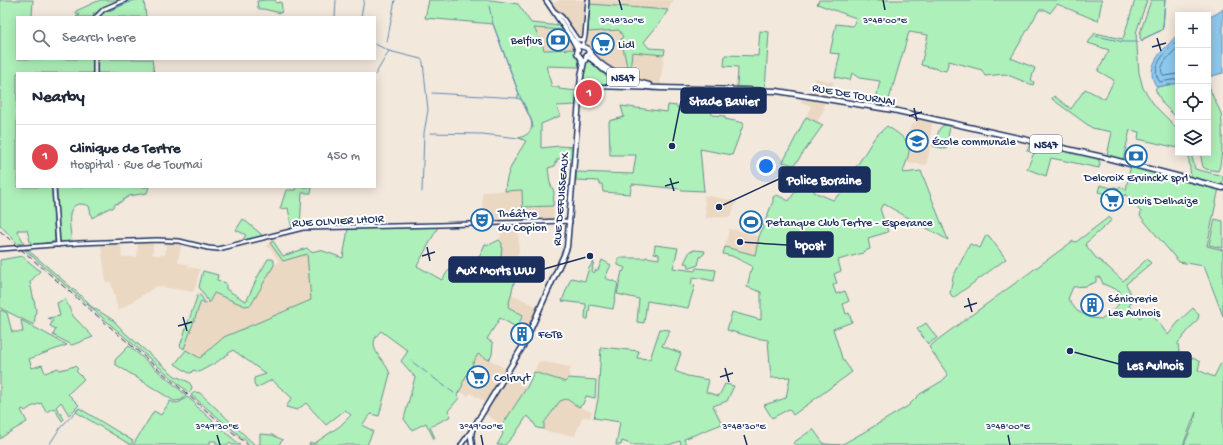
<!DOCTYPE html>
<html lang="en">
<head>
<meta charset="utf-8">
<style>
	:root { --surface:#fff; --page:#f2f2f3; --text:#1f2937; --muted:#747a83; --line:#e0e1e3; --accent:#1f6fb2 }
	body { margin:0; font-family:"Gochi Hand",sans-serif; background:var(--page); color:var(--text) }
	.controls { position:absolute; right:12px; top:12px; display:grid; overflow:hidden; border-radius:0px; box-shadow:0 2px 10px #0003 }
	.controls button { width:36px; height:36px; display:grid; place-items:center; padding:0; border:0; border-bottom:1px solid var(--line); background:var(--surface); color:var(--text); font:20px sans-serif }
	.you { position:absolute; left:766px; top:166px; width:14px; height:14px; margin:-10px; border:3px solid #fff; border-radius:50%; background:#1a73e8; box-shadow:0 0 0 6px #1a73e833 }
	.badge { display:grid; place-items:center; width:26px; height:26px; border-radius:50%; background:var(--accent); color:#fff; font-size:13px; font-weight:700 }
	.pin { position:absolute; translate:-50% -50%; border:2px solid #fff; box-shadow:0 1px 4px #0006 }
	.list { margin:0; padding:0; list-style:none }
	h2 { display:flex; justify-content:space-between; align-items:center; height:52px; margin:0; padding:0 16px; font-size:17px }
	h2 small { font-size:13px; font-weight:400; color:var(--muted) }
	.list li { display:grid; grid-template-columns:26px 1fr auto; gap:12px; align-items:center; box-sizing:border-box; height:64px; padding:0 16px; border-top:1px solid var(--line) }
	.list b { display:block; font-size:15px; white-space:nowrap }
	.list p { margin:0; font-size:13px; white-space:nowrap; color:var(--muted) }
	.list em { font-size:13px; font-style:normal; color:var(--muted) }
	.icon { flex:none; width:22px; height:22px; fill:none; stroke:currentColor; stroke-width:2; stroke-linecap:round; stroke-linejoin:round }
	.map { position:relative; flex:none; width:1223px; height:445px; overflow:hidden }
	.search { position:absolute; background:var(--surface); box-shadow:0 2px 10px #0003; left:16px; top:16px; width:360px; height:44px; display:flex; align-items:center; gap:10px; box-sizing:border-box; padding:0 14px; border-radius:0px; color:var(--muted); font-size:15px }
	.panel { position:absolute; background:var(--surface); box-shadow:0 2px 10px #0003; left:16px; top:72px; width:360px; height:116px; border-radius:0px }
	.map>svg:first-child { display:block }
	.built { fill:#ebd8c3 }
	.green { fill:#aef0b9; stroke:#64908c; fill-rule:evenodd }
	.water { fill:#8dc9ed; stroke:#5f8bb4 }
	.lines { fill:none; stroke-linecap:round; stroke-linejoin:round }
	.shore { stroke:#496d97; stroke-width:1 }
	.stream { stroke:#5f8bb4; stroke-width:1 }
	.minor-casing { stroke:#1b2f5e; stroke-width:6 }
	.major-casing { stroke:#1b2f5e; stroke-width:7 }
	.minor { stroke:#fff; stroke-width:3 }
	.major { stroke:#fff; stroke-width:4 }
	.rail { stroke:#1b2f5e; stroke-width:1; stroke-dasharray:6 3; stroke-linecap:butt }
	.ticks { fill:none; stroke:#1b2f5e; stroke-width:1.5 }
	.labels { text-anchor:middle; stroke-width:4; stroke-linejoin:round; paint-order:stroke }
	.shield { fill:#fff; stroke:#5f6d8e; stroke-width:1 }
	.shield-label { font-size:11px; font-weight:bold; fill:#1b2f5e }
	.poi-label { font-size:12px; fill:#1b2f5e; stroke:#fff; text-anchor:start }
	.street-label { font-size:12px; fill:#1b2f5e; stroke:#fff }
	.ticks-label { font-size:10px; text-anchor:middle; fill:#1b2f5e; stroke:#fff; stroke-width:4; stroke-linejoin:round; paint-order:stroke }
	.leader { fill:none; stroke:#1b2f5e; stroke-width:1.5 }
	.callout-dot { fill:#1b2f5e; stroke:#fff; stroke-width:1.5 }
	.callout { fill:#1b2f5e; stroke:#1b2f5e; stroke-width:1.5 }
	.callout-label { font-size:13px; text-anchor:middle; font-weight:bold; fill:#fff }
</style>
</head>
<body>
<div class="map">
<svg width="1223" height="445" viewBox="0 0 1223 445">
	<rect width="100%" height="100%" fill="#f3e8dc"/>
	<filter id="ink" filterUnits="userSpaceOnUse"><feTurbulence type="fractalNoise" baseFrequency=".025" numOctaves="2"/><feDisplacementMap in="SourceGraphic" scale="8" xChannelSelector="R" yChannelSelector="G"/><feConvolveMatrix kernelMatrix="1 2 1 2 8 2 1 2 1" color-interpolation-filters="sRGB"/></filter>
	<g filter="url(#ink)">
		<!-- built -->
		<g class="built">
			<polygon points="560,0 586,0 583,36 582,38 579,37 553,4"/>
			<polygon points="591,0 674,0 668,10 590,4"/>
			<polygon points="534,27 564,30 575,47 576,50 543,50 542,43"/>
			<polygon points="619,30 632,52 664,55 660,86 627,78 608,68 593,55 587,46 587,41 588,32"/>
			<polygon points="814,78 834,82 828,98 810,94"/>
			<polygon points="803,97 825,101 823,107 825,108 817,122 806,117 811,106 801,102"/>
			<polygon points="917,118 930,121 932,123 930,147 927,163 925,165 906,163 909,149 904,139 913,123 916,124"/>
			<polygon points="522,190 523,221 483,223 482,192"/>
			<polygon points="704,195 737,201 730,217 706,218"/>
			<polygon points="553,206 554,220 525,221 524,207"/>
			<polygon points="518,224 519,250 516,260 530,266 524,279 517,275 515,279 500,272 500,258 502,249 502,243 499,240 505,225"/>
			<polygon points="729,229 739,231 759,237 755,255 725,247"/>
			<polygon points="138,243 153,243 153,255 165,255 166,243 181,245 178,263 189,264 188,267 200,269 195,289 192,292 157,286 118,311 111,282 106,283 101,245 121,244 122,257 137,257"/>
			<polygon points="270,243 283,261 307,253 311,300 224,337 200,358 184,349 201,301 206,304 210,302 214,293 245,306 274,265 279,262 271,249 266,246"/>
			<polygon points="511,294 538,307 528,331 518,325 508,307"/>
			<polygon points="479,353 507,370 486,403 482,400 470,393 468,396 459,391 463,385 462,384"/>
			<polygon points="539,361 571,367 567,383 534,372"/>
			<polygon points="507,375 527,387 501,427 497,422 484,413"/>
			<polygon points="566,399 571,401 575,405 592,412 590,418 584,417 582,418 575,436 544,431 544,424 560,401"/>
		</g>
		<!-- green -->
		<g class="green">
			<path d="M0 0H33L32 17H17V59H152L154 73H17V187H149L147 193 129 196 119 203 115 204 113 208H109L92 218 89 206C87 205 83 204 80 204 64 205 71 232 72 242H61L59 240 56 202 53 203 55 240 53 242 31 245 27 230H17L24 243 18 244 0 225Z"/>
			<polygon points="100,0 120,0 102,8 96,13 93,13 94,16 131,0 144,0 146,17 76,17 80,15 76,13 76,11"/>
			<polygon points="265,0 275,0 276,3 281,2 282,8 281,13 263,9 258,9 257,1"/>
			<path d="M429 0H491L518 4 531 23 561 26 564 30 534 28 542 43 544 50 576 49C576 56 579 61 579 67L546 66 552 87H559V89L577 91 576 105 557 106 560 116 541 124V148L559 146 573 147 572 159H557V162H555V166L548 168 550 183 554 192 553 206 524 207 525 219H523L522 190 505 191C506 171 516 157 526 141L519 138C542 131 528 114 522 100L517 98 519 94 493 24 425 18Z"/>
			<polygon points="819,0 866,0 868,1 869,0 1102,0 1098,21 1057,4 1050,13 1046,10 1039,10 1011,58 1035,68 1031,80 1034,82 1033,85 1005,74 985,76 982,70 949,61 946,71 921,65 928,35 909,32 887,106 875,104 880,81 859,78 852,73 850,80 835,77 840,54 830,53 836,24 853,26 856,18 817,4"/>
			<polygon points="1135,0 1147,0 1136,33 1139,73 1143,88 1155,106 1172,123 1178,131 1178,148 1138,139 1139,132 1130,130 1123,160 1107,156 1112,132 1092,128 1052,99 1054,96 1071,109 1085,89 1105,99 1114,80 1098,71 1109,50 1088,43 1095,33 1123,39"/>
			<polygon points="1151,0 1165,0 1163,27 1162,30 1143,39 1142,41 1140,38 1140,33"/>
			<polygon points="590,4 668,10 662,20 644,42 649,48 665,49 664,55 632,52 630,71 632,72 633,77 629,77 626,75 623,68 627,66 621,39 623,37 619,30 588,32"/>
			<polygon points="760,31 769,32 765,88 737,87 738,67 724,66 725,55 758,56"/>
			<polygon points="587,60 591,60 598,65 602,73 615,80 631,85 630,86 590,83 587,85 584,81 584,63"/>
			<path d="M1208 79C1209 84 1210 90 1212 94 1214 101 1219 107 1221 114 1223 126 1223 162 1218 171L1206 169 1203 167 1200 153H1208Z"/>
			<polygon points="1178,83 1178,119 1163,104 1155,89 1157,87"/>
			<polygon points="668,105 677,106 677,108 704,107 711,108 712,115 725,116 725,119 744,123 732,155 700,149 704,191 681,190 680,189 632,184 630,194 603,192 602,184 599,184 598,181 576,180 576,172 633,174 636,155 610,155 609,121 624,117 621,106 667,112"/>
			<polygon points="806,117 823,125 796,163 795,163 794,165 783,162"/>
			<polygon points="944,125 950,126 946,149 933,146 940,128"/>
			<path d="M887 126C894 131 908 138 909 148 910 154 904 167 903 173L921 171 948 240 884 204 880 209 888 232 868 238 870 249 863 252V253L838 260 841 271 834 274 837 283 833 285 836 294 845 291 849 301 843 304 846 314 849 313 852 322 833 329 842 358 852 372 793 415 789 409 772 418 764 405 786 398 790 377 771 378 768 340 755 338 727 330 732 312 761 320V292L747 287 752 266 732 256 723 254 725 247 755 255 759 237 773 201V197L777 195 789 201 800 184 814 189V192L833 200 851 185 848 180 875 137Z"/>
			<polygon points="1031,142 1097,157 1100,163 1099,168 1051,158 1046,176 1027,169 1034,153 1027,151"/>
			<polygon points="1188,153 1191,153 1195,169 1223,176 1223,181 1220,185 1191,177"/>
			<polygon points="1131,164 1219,188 1207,246 1223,250 1223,316 1204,266 1179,262 1140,216 1141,212 1125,194 1123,197 1119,197 1098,192 1100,185 1111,188 1114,187 1119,188 1121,187 1126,190"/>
			<polygon points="296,187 312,187 311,193 302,193 300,227 292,229 288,208 280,209 286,190 295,190"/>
			<path d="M1109 217 1112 220 1085 244 1096 258 1108 267 1123 281 1147 259 1151 263 1126 284 1133 298 1132 301 1129 306 1140 318 1148 310 1150 311 1168 335 1180 320 1193 308 1199 315 1198 319 1178 343 1180 361 1193 358 1200 362 1198 370 1214 377 1221 363 1223 364V445H1184L1194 422 1196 412 1183 445H795L793 443 813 429 824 444 841 445 866 431 908 406 920 394 942 381 948 375 929 347 940 338 1073 241 1076 242ZM1100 277 1103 284 1120 291 1118 305 1107 317 1101 319 1091 318 1077 311 1068 299 1073 287 1086 286 1096 282V278Z"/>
			<polygon points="243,219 261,234 262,236 242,241 246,235 236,230"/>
			<polygon points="1215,219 1223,221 1223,248 1209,245"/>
			<path d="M438 227 417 266 442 280 448 271 460 265 472 273 485 244 489 245 499 240 502 243C502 252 500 262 500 272L515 279 508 307 523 315 518 325 527 330 525 332 500 318 487 339 493 343 492 355 489 360 478 354 462 384 463 385 457 395 459 398 448 411 451 416 430 427 435 438 434 439 426 423 412 430 404 419 415 377 401 361 408 351 381 331C363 348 385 358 390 374L379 416 371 414 362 425 373 431 367 445H309L310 443H315L340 426 351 415 345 410 326 425 306 403 297 410 286 407 292 398 272 380 256 388 254 383V378L266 374 233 350 217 362 199 372 193 370 191 373H189L175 364 186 350 200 358 224 337 311 300 307 254 283 261 270 243 273 241 283 256 307 248 311 252 320 250 343 258 348 229Z"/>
			<polygon points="986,235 989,236 1006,259 953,298 950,293 953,277 970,244 980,248"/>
			<polygon points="655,245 678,248 673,268 695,271 696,268 716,270 714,281 693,277 691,284 695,285 688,308 647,301 644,323 637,322 639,299 617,294 622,271 623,272 625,268 618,265 618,258 646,258 646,257 659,259 659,254 654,253"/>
			<polygon points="25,250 28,250 87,301 89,305 113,320 125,333 175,376 189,382 192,387 191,390 189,393"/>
			<polygon points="695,250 705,251 704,254 700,257 698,265 691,268 688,268 689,264 684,263 690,251"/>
			<polygon points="22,256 40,271 30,282 36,310 34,325 0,308 0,260"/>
			<polygon points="268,259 272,259 274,260 274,265 251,305 245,306 214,293 209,303 199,287 203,271 218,275 217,280 226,283 226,289 245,301 247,300 258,276"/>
			<polygon points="602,260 611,265 605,278 618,283 613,309 590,305 588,319 585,319 586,304 562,301 571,278 585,281 589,268 593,262 594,262 592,268 593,268 592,271 594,273 596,270 598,270"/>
			<polygon points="198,294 201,296 206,304 201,301 184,349 180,346"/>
			<polygon points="65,299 73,316 93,337 72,345 53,335 56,329 50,326 53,320 48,318 60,316 57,303"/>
			<polygon points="1,310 7,313 12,332 23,332 21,320 67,345 29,359 32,368 42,365 45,373 58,368 60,370 75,366 78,369 76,371 84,379 68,394 79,405 69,415 61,402 56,407 64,419 62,421 54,408 46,412 41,403 31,407 25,411 23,409 21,410 27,422 5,435 0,439 0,312"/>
			<polygon points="926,323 937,338 928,344 917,329"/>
			<polygon points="660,329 670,330 662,346 681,353 675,371 687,376 709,380 706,392 719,396 725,384 734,386 727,401 713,406 722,424 684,439 686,445 681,445 680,441 669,445 630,445 631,444 622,441 621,445 616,445 620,422 594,418 598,399 601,347 639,351 637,358 650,359"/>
			<polygon points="129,346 186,395 182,400 174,401 115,364 115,360"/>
			<path d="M534 372 566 382 568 378 596 380 595 398 586 396 583 404 579 407C574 405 571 401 566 399L560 401 544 423V429L537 428 531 419 527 416 515 434 505 445H497L503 434 501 427 527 387Z"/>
			<polygon points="195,392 200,393 255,445 251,445 191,395"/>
			<path d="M187 397 195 403 197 407 240 445H232L230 443 228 445H216V441H210V445H133L154 411 161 415 170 401C177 405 181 402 187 397Z"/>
			<polygon points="79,408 133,441 131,445 76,412"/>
			<polygon points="260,434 272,435 283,440 278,445 257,445 260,444"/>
		</g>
		<!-- water -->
		<g class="water">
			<polygon points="1223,9 1223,73 1208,77 1208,18 1218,13"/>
			<path d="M1178 35V83L1157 87C1145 71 1157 55 1169 44 1172 41 1174 37 1178 35Z"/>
		</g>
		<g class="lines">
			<!-- shore -->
			<g class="shore">
				<path d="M1178 40C1168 50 1148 66 1160 82L1178 79"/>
				<path d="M1178 47C1172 54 1155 67 1164 76L1178 74"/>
			</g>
			<!-- stream -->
			<g class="stream">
				<polyline points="489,6 493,24 521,99 532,122 533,128"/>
				<polyline points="109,11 135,0"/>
				<polyline points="335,17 336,0"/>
				<polyline points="361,17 364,0"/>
				<polyline points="1096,36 1124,42 1139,42"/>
				<polyline points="1142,41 1143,39 1162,30 1163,27 1165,0"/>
				<polyline points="387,42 395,0"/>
				<polyline points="375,44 389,51 421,59 423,62 428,110 424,133 422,192"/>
				<polyline points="375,75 389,51"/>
				<polyline points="432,93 517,98"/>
				<polyline points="430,133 482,134 519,138"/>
				<polyline points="411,361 427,373"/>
				<polyline points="431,376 454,393"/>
				<polyline points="49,445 60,428 79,408"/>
			</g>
			<!-- minor casing -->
			<g class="minor-casing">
				<g id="minor">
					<polyline points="554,11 562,17 577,39 580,40 584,39"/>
					<polyline points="96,17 104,9 125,0"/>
					<polyline points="582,46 585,36 588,0"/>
					<polyline points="95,59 95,73"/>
					<polyline points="580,86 644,88"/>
					<polyline points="54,187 58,245"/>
					<polyline points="0,249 79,243 157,240 179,241 208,248 218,249 303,228 440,225 564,221 570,222"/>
					<polyline points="461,445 471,431"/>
				</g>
			</g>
			<!-- major casing -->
			<g class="major-casing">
				<g id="major">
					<polyline points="546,0 573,40 578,50 577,53 581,58 582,64"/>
					<path d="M589 51C602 70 627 80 649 85"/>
					<path d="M586 56C593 59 598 65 604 70 620 82 641 88 661 88L777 91 893 110 1103 157 1223 188"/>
					<polyline points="472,445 471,437 472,430 523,346 564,255 567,247 581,76 584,62 589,52 587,48 580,46 573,40"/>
				</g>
			</g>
			<!-- minor -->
			<use href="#minor" class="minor"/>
			<!-- major -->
			<use href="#major" class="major"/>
			<!-- rail -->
			<polyline class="rail" points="0,231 202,407 248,445"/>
		</g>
	</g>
	<!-- ticks -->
	<path class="ticks" d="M619 0 622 10M883 0 885 10M1157 38 1161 51M1152 47 1166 43M914 108 917 121M909 116 922 112M670 178 674 191M665 186 679 182M427 247 430 261M422 256 435 252M968 298 972 312M964 307 977 303M183 317 187 331M178 326 192 322M725 368 729 382M720 377 733 373M217 435 220 445M481 435 483 445M744 435 747 445M1008 435 1010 445"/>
	<!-- icons -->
	<defs>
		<g id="bank-ring" transform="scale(1.15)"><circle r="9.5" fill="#fff" stroke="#1f6fb2" stroke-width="1.5"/><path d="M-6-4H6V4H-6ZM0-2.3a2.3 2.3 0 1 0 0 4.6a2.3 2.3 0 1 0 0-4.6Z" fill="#1f6fb2"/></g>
		<g id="supermarket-ring" transform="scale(1.15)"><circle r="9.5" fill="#fff" stroke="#1f6fb2" stroke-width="1.5"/><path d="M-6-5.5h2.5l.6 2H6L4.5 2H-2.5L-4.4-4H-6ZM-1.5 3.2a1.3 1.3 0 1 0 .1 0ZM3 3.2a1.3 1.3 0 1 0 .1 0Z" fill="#1f6fb2"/></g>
		<g id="school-ring" transform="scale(1.15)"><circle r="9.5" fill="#fff" stroke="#1f6fb2" stroke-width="1.5"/><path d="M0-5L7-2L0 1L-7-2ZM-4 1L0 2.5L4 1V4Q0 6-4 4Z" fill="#1f6fb2"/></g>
		<g id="theatre-ring" transform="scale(1.15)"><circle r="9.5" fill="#fff" stroke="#1f6fb2" stroke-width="1.5"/><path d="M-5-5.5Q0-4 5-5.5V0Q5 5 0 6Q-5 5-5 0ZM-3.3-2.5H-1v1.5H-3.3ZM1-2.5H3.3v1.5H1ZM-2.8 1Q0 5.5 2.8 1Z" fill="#1f6fb2"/></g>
		<g id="stadium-ring" transform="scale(1.15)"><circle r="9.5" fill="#fff" stroke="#1f6fb2" stroke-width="1.5"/><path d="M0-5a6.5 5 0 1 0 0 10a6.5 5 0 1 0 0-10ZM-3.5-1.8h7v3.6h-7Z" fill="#1f6fb2"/></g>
		<g id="building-ring" transform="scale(1.15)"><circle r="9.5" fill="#fff" stroke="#1f6fb2" stroke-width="1.5"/><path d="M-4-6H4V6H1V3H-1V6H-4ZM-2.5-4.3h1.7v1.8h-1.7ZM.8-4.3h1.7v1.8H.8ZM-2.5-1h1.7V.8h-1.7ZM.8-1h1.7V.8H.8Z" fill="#1f6fb2"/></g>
	</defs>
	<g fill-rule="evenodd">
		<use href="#bank-ring" x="558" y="40"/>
		<use href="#supermarket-ring" x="603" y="44"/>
		<use href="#school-ring" x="917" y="141"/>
		<use href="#bank-ring" x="1136" y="156"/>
		<use href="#supermarket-ring" x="1112" y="200"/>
		<use href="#theatre-ring" x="482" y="220"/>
		<use href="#stadium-ring" x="751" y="222"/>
		<use href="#building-ring" x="1092" y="305"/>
		<use href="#building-ring" x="522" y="334"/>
		<use href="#supermarket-ring" x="478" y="377"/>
	</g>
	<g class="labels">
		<!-- shield labels -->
		<g class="shield">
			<rect x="607" y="68" width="32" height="18" rx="3"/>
			<rect x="1030" y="135" width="32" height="18" rx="3"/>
		</g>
		<g class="shield-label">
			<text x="623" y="81">N547</text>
			<text x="1046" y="148">N547</text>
		</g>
		<!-- poi labels -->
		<g class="poi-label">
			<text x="542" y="44" text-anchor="end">Belfius</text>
			<text x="618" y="48">Lidl</text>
			<text x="932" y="145">École communale</text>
			<text x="1136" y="181" text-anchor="middle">Delcroix Ervinckx sprl</text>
			<text x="1128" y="204">Louis Delhaize</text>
			<text x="498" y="217">Théâtre<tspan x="498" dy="14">du Copion</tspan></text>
			<text x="766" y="226">Petanque Club Tertre - Esperance</text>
			<text x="1108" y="302">Séniorerie<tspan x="1108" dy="14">Les Aulnois</tspan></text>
			<text x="538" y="338">FGTB</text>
			<text x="494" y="381">Colruyt</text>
		</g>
		<!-- street labels -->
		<g class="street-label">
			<text transform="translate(854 94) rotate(10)" y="4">RUE DE TOURNAI</text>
			<text transform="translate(560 199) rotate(-85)" y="4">RUE DEFUISSEAUX</text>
			<text transform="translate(338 220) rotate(-3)" y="4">RUE OLIVIER LHOIR</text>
		</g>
	</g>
	<g class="ticks-label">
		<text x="622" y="23">3°48'30"E</text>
		<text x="885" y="23">3°48'00"E</text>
		<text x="217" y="429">3°49'30"E</text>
		<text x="481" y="429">3°49'00"E</text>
		<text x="744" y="429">3°48'30"E</text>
		<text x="1008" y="429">3°48'00"E</text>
	</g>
	<!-- callouts -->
	<path class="leader" d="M672 146L681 101M719 207L779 179M740 242L787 245M590 256L544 269M1070 351L1119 364"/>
	<g class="callout-dot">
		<circle cx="672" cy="146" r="4"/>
		<circle cx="719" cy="207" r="4"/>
		<circle cx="740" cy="242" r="4"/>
		<circle cx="590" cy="256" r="4"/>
		<circle cx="1070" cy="351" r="4"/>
	</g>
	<g class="callout">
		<rect x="681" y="88" width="85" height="25" rx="4"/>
		<rect x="779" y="167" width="91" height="25" rx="4"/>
		<rect x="787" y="232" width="46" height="25" rx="4"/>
		<rect x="449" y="257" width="95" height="25" rx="4"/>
		<rect x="1119" y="352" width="72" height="25" rx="4"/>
	</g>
	<g class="callout-label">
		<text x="724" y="105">Stade Bavier</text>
		<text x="824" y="184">Police Boraine</text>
		<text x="810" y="249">bpost</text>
		<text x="496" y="274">Aux Morts WW</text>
		<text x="1155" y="369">Les Aulnois</text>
	</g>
</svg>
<div class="controls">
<button>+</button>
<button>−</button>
<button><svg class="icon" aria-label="locate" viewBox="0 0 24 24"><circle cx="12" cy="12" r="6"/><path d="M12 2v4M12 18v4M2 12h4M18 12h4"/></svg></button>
<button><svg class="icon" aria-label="layers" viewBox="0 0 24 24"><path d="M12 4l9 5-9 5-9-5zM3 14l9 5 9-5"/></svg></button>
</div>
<div class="you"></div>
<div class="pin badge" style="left:589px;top:93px;background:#e0444e">1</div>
<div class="search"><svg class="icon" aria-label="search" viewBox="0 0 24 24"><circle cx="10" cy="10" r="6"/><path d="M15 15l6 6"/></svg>Search here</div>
<section class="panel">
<h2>Nearby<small></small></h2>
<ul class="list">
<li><span class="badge" style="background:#e0444e">1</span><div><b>Clinique de Tertre</b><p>Hospital · Rue de Tournai</p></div><em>450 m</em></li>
</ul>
</section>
</div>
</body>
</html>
